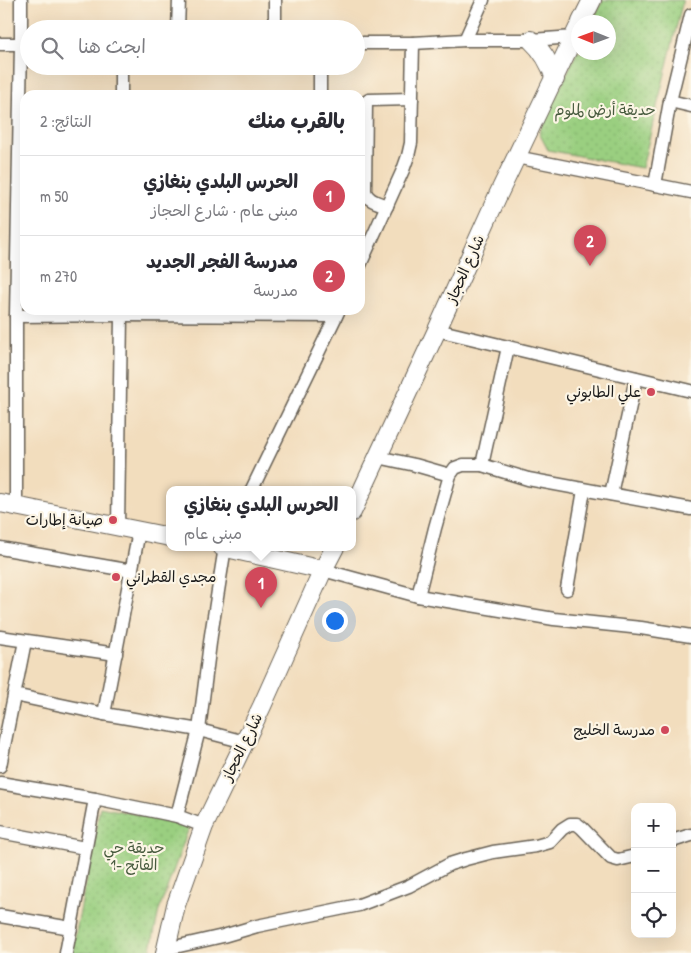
<!DOCTYPE html>
<html lang="ar">
<head>
<meta charset="utf-8">
<style>
	:root { --surface:#fff; --page:#f2f2f3; --text:#2b2b33; --muted:#7c7c81; --line:#e1e1e2; --accent:#d1495b }
	body { margin:0; font-family:"Patrick Hand","Playpen Sans Arabic",sans-serif; background:var(--page); color:var(--text); direction:rtl }
	.controls { position:absolute; right:15px; bottom:15px; display:grid; overflow:hidden; border-radius:10px; box-shadow:0 5px 20px #0002 }
	.controls button { width:45px; height:45px; display:grid; place-items:center; padding:0; border:0; border-bottom:1px solid var(--line); background:var(--surface); color:var(--text); font:25px sans-serif }
	.compass { position:absolute; left:571px; top:15px; width:45px; height:45px; border-radius:50%; background:var(--surface); box-shadow:0 5px 20px #0002; rotate:271deg }
	.you { position:absolute; left:334px; top:620px; width:18px; height:18px; margin:-12px; border:4px solid #fff; border-radius:50%; background:#1a73e8; box-shadow:0 0 0 8px #1a73e833 }
	.badge { display:grid; place-items:center; width:32px; height:32px; border-radius:50%; background:var(--accent); color:#fff; font-size:16px; font-weight:700 }
	.pin { position:absolute; translate:-50% -41px; filter:drop-shadow(0 1px 2px #0008) }
	.pin::after { content:''; position:absolute; top:26px; width:18px; height:15px; background:inherit; clip-path:polygon(0 0,100% 0,50% 100%) }
	.popup { position:absolute; left:166px; top:486px; width:190px; height:65px; box-sizing:border-box; display:grid; place-content:center; border-radius:10px; background:var(--surface); filter:drop-shadow(0 1px 4px #0005); font-size:16px; white-space:nowrap; color:var(--muted) }
	.popup b { font-size:19px; color:var(--text) }
	.popup::after { content:''; position:absolute; left:50%; top:100%; margin-left:-10px; border:10px solid transparent; border-top-color:var(--surface) }
	.list { margin:0; padding:0; list-style:none }
	h2 { display:flex; justify-content:space-between; align-items:center; height:65px; margin:0; padding:0 20px; font-size:21px }
	h2 small { font-size:16px; font-weight:400; color:var(--muted) }
	.list li { display:grid; grid-template-columns:32px 1fr auto; gap:15px; align-items:center; box-sizing:border-box; height:80px; padding:0 20px; border-top:1px solid var(--line) }
	.list b { display:block; font-size:19px; white-space:nowrap }
	.list p { margin:0; font-size:16px; white-space:nowrap; color:var(--muted) }
	.list em { font-size:16px; font-style:normal; color:var(--muted) }
	.icon { flex:none; width:28px; height:28px; fill:none; stroke:currentColor; stroke-width:2; stroke-linecap:round; stroke-linejoin:round }
	.map { position:relative; flex:none; width:691px; height:953px; overflow:hidden; direction:ltr }
	.search { position:absolute; background:var(--surface); box-shadow:0 5px 20px #0002; left:20px; top:20px; width:345px; height:55px; display:flex; align-items:center; gap:12px; box-sizing:border-box; padding:0 18px; border-radius:28px; color:var(--muted); font-size:19px }
	.panel { position:absolute; background:var(--surface); box-shadow:0 5px 20px #0002; left:20px; top:90px; width:345px; height:225px; border-radius:15px; direction:rtl }
	.map>svg:first-child { display:block }
	.grass { fill:url(#grass-dots); stroke:#5b764e }
	.lines { fill:none; stroke-linecap:round; stroke-linejoin:round }
	.street-casing { stroke:#676054; stroke-width:15 }
	.secondary-casing { stroke:#676054; stroke-width:20 }
	.street { stroke:#fff; stroke-width:12 }
	.secondary { stroke:#fff; stroke-width:18 }
	.poi-dot { fill:#d1495b; stroke:#fcf5e5; stroke-width:2 }
	.labels { text-anchor:middle; stroke-width:4.5; stroke-linejoin:round; paint-order:stroke }
	.park-label { font-size:15px; fill:#485b3f; stroke:#fcf5e5 }
	.street-label { font-size:15px; fill:#1c1c1c; stroke:#fcf5e5 }
	.poi-label { font-size:15px; fill:#1c1c1c; stroke:#fcf5e5; text-anchor:end }
</style>
</head>
<body>
<div class="map">
<svg width="691" height="953" viewBox="0 0 691 953">
	<defs>
		<pattern id="grass-dots" width="8" height="8" patternUnits="userSpaceOnUse" patternTransform="scale(1.25)"><rect width="8" height="8" fill="#9acf80"/><path d="M2 2h.1M6 6h.1" fill="none" stroke="#84b16e" stroke-width="1.8" stroke-linecap="round"/></pattern>
	</defs>
	<rect width="100%" height="100%" fill="#fcf5e5"/>
	<filter id="ink" filterUnits="userSpaceOnUse"><feTurbulence type="fractalNoise" baseFrequency=".02" numOctaves="2"/><feDisplacementMap in="SourceGraphic" scale="10" xChannelSelector="R" yChannelSelector="G"/><feConvolveMatrix kernelMatrix="1 2 1 2 8 2 1 2 1" color-interpolation-filters="sRGB"/></filter>
	<filter id="wash" filterUnits="userSpaceOnUse"><feTurbulence type="fractalNoise" baseFrequency=".0096" numOctaves="4" result="noise"/><feDisplacementMap in="SourceGraphic" scale="20" xChannelSelector="R" yChannelSelector="G"/><feGaussianBlur stdDeviation="1.12" result="paint"/><feColorMatrix in="noise" values="0 0 0 0 0 0 0 0 0 0 0 0 0 0 0 0 0 1.4 0 .05"/><feComposite in="paint" operator="in"/></filter>
	<g filter="url(#wash)">
		<rect width="100%" height="100%" fill="#f2ddbd"/>
		<!-- grass -->
		<g class="grass">
			<polygon points="603,0 683,0 642,168 548,150 539,133 578,50 578,52 608,52 608,22 592,22"/>
			<polygon points="100,807 190,825 159,910 150,953 72,953"/>
		</g>
	</g>
	<g filter="url(#ink)">
		<g class="lines">
			<!-- street casing -->
			<g class="street-casing">
				<g id="street">
					<polyline points="275,0 275,29"/>
					<polyline points="178,29 179,0"/>
					<polyline points="465,40 483,0"/>
					<polyline points="356,43 413,43 465,40 531,40 574,37"/>
					<polyline points="0,44 29,44"/>
					<polyline points="121,95 121,66"/>
					<polyline points="320,95 320,66"/>
					<polyline points="670,101 691,106"/>
					<polyline points="516,157 691,192"/>
					<polyline points="655,185 670,101 691,15"/>
					<path d="M387 206C379 203 367 201 365 191L366 102 369 100 412 99"/>
					<polyline points="360,265 403,170 408,156 411,143 413,43"/>
					<polyline points="16,316 121,315 336,316"/>
					<polyline points="437,330 508,347 691,391"/>
					<polyline points="378,457 415,465 450,475"/>
					<polyline points="482,465 508,347"/>
					<polyline points="252,489 339,310"/>
					<polyline points="611,494 636,378"/>
					<polyline points="16,506 16,316 21,44 21,0"/>
					<polyline points="118,527 121,315"/>
					<polyline points="0,548 132,571"/>
					<polyline points="323,570 418,596 554,619 641,628 691,636"/>
					<polyline points="567,589 584,490"/>
					<polyline points="418,596 435,528 450,475 455,468 463,465 482,465 528,479 691,509"/>
					<polyline points="0,637 116,654"/>
					<polyline points="14,695 104,714 199,730 245,742"/>
					<polyline points="104,714 139,531"/>
					<polyline points="0,766 25,641"/>
					<polyline points="0,783 95,799 177,816 204,826"/>
					<polyline points="177,816 199,730 211,635 225,547"/>
					<polyline points="0,832 85,848"/>
					<polyline points="672,841 691,835"/>
					<polyline points="0,916 71,928"/>
					<polyline points="166,949 223,936 257,926 359,905 409,886 450,864 466,859 493,852 536,846 550,842 562,829 570,824 577,824 582,828 611,858 618,860 635,856"/>
					<polyline points="66,953 95,799"/>
				</g>
			</g>
			<!-- secondary casing -->
			<g class="secondary-casing">
				<g id="secondary">
					<polyline points="581,22 592,0"/>
					<path d="M531 40C543 51 550 63 555 79"/>
					<polyline points="0,503 170,537"/>
					<polyline points="352,512 437,330 498,195 578,28"/>
					<polyline points="222,547 323,570"/>
					<polyline points="165,953 176,905 204,826 262,706 323,570 335,547"/>
				</g>
			</g>
			<!-- street -->
			<use href="#street" class="street"/>
			<!-- secondary -->
			<use href="#secondary" class="secondary"/>
		</g>
	</g>
	<!-- markers -->
	<g class="poi-dot">
		<circle cx="651" cy="392" r="5"/>
		<circle cx="113" cy="520" r="5"/>
		<circle cx="116" cy="577" r="5"/>
		<circle cx="665" cy="730" r="5"/>
	</g>
	<g class="labels">
		<!-- park labels -->
		<g class="park-label">
			<text x="605" y="115">حديقة أرض لملوم</text>
			<text x="134" y="853">حديقة حي<tspan x="134" dy="17">الفاتح -1</tspan></text>
		</g>
		<!-- street labels -->
		<g class="street-label">
			<text transform="translate(465 269) rotate(-66)" y="5">شارع الحجاز</text>
			<text transform="translate(242 747) rotate(-64)" y="5">شارع الحجاز</text>
		</g>
		<!-- poi labels -->
		<g class="poi-label">
			<text x="641" y="397">علي الطابوني</text>
			<text x="103" y="525">صيانة إطارات</text>
			<text x="126" y="582" text-anchor="start">مجدي القطراني</text>
			<text x="655" y="735">مدرسة الخليج</text>
		</g>
	</g>
</svg>
<div class="controls">
<button>+</button>
<button>−</button>
<button><svg class="icon" aria-label="locate" viewBox="0 0 24 24"><circle cx="12" cy="12" r="6"/><path d="M12 2v4M12 18v4M2 12h4M18 12h4"/></svg></button>
</div>
<svg class="compass" viewBox="-18 -18 36 36"><path d="M0-13l5 13h-10z" fill="#e53935"/><path d="M0 13l5-13h-10z" fill="#7c7c81"/></svg>
<div class="you"></div>
<div class="pin badge" style="left:261px;top:608px">1</div>
<div class="popup"><b>الحرس البلدي بنغازي</b>مبنى عام</div>
<div class="pin badge" style="left:590px;top:266px">2</div>
<div class="search"><svg class="icon" aria-label="search" viewBox="0 0 24 24"><circle cx="10" cy="10" r="6"/><path d="M15 15l6 6"/></svg>ابحث هنا</div>
<section class="panel">
<h2>بالقرب منك<small>النتائج: 2</small></h2>
<ul class="list">
<li><span class="badge">1</span><div><b>الحرس البلدي بنغازي</b><p>مبنى عام · شارع الحجاز</p></div><em>50 m</em></li>
<li><span class="badge">2</span><div><b>مدرسة الفجر الجديد</b><p>مدرسة</p></div><em>270 m</em></li>
</ul>
</section>
</div>
</body>
</html>
